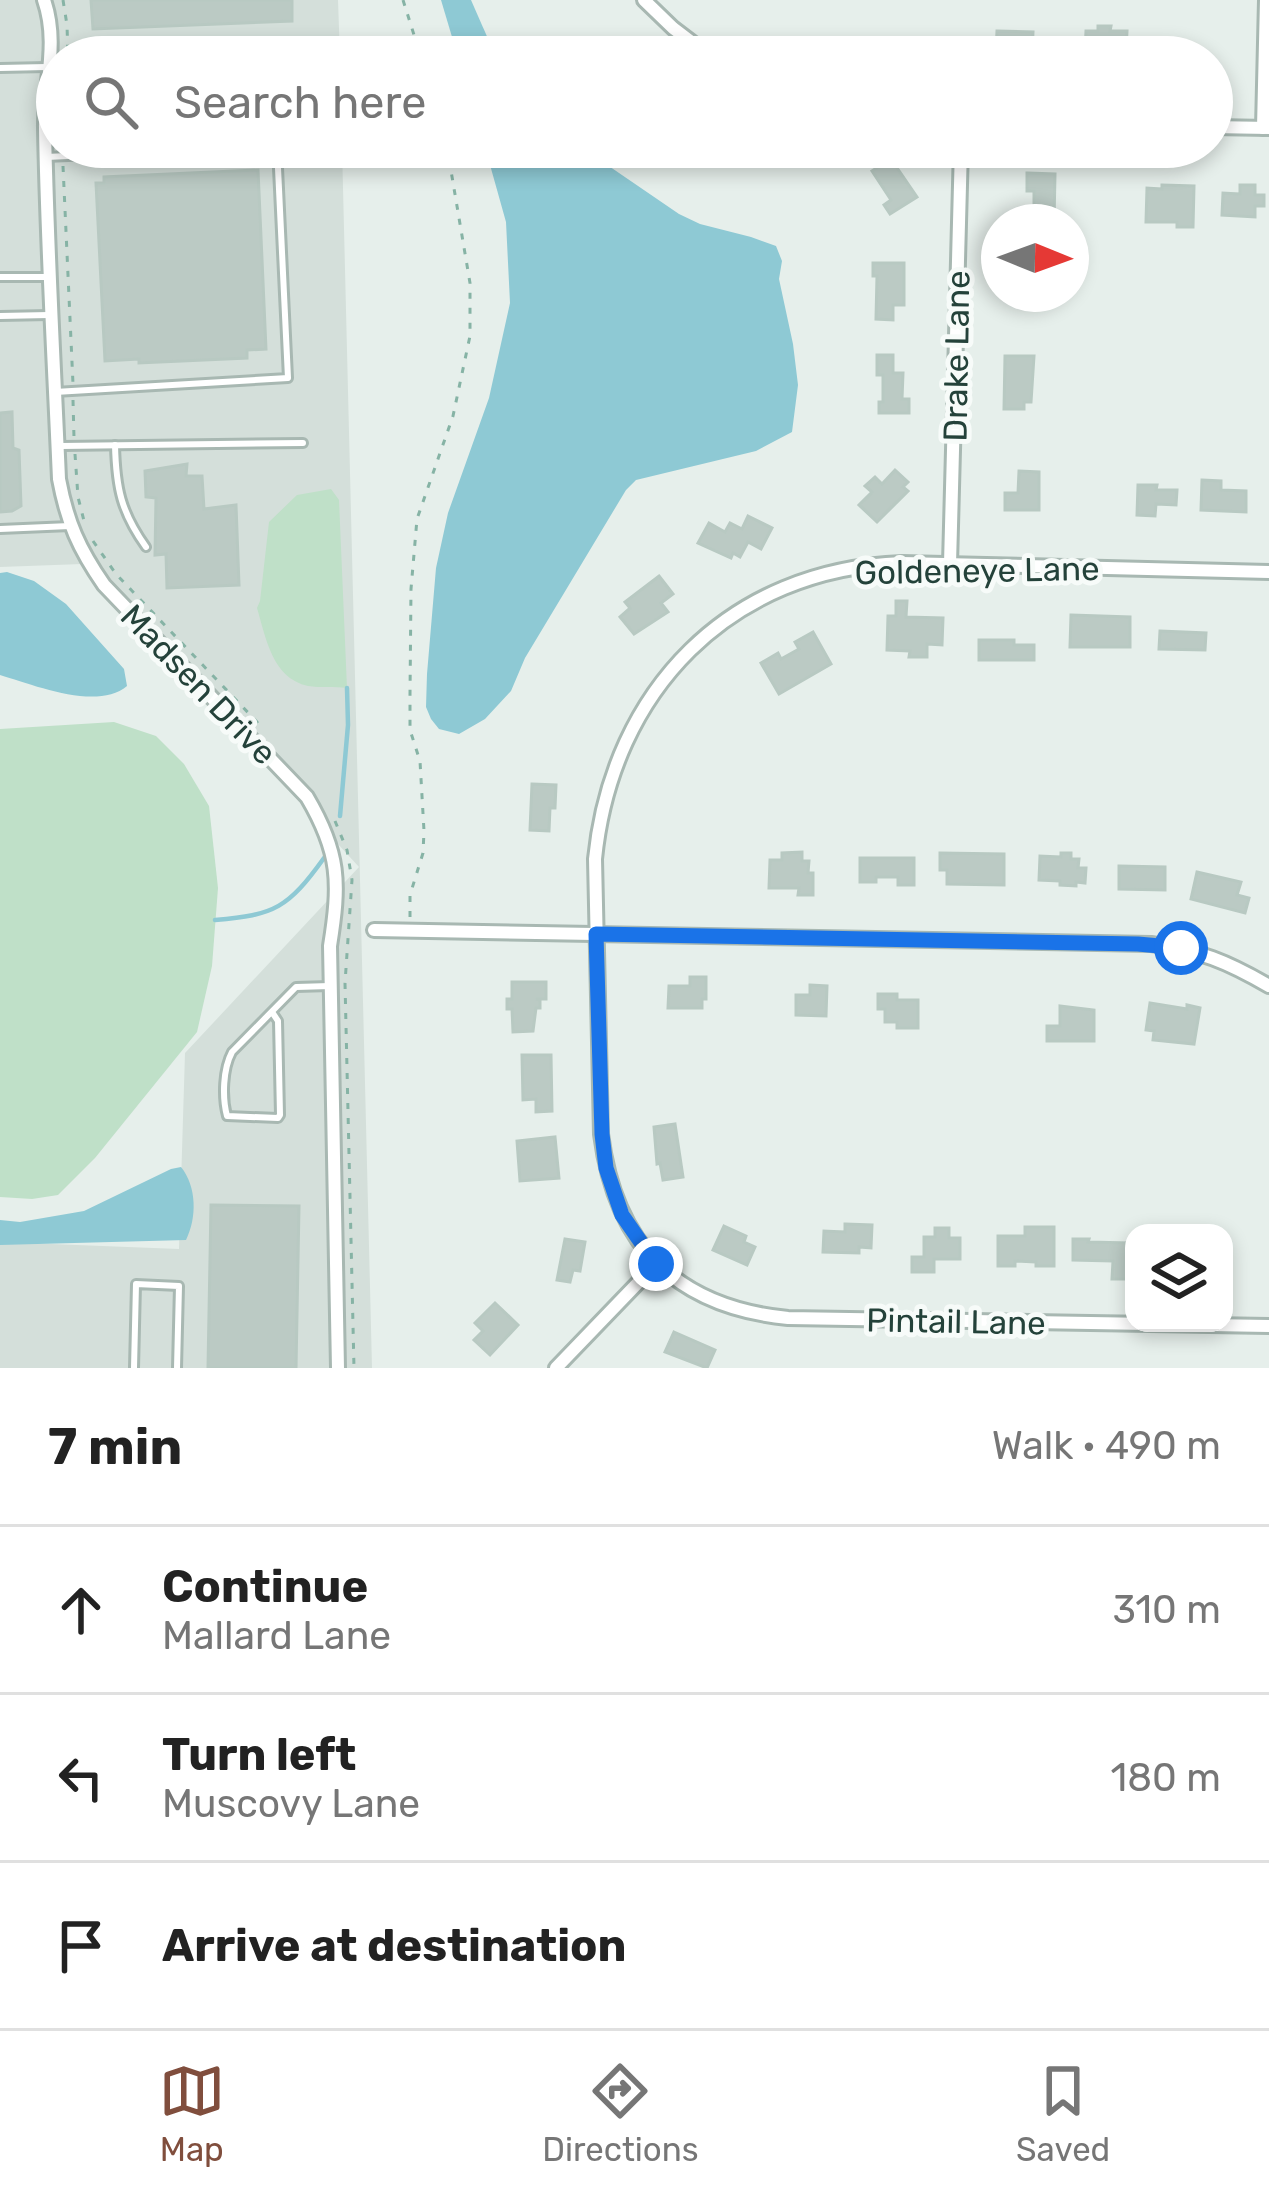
<!DOCTYPE html>
<html lang="en">
<head>
<meta charset="utf-8">
<style>
	:root { --surface:#fff; --page:#f2f2f2; --text:#222; --muted:#767676; --line:#e0e0e0; --accent:#804e3d }
	body { margin:0; font-family:Rubik,sans-serif; background:var(--page); color:var(--text) }
	.controls { position:absolute; right:36px; bottom:36px; display:grid; overflow:hidden; border-radius:24px; box-shadow:0 6px 18px #0003 }
	.controls button { width:108px; height:108px; display:grid; place-items:center; padding:0; border:0; border-bottom:3px solid var(--line); background:var(--surface); color:var(--text); font:60px sans-serif }
	.compass { position:absolute; left:981px; top:204px; width:108px; height:108px; border-radius:50%; background:var(--surface); box-shadow:0 6px 18px #0003; rotate:91deg }
	.stop { position:absolute; width:36px; height:36px; margin:-27px; border:9px solid #1a73e8; border-radius:50%; background:#fff }
	.stop.end { background:#1a73e8; border-color:#fff; box-shadow:0 3px 12px #0008 }
	.list { margin:0; padding:0; list-style:none }
	h2 { display:flex; justify-content:space-between; align-items:center; height:156px; margin:0; padding:0 48px; font-size:51px }
	h2 small { font-size:39px; font-weight:400; color:var(--muted) }
	.list li { display:grid; grid-template-columns:78px 1fr auto; gap:36px; align-items:center; box-sizing:border-box; height:168px; padding:0 48px; border-top:3px solid var(--line) }
	.list b { display:block; font-size:45px; white-space:nowrap }
	.list p { margin:0; font-size:39px; white-space:nowrap; color:var(--muted) }
	.list em { font-size:39px; font-style:normal; color:var(--muted) }
	.icon { flex:none; width:66px; height:66px; fill:none; stroke:currentColor; stroke-width:2; stroke-linecap:round; stroke-linejoin:round }
	.map { position:relative; flex:none; width:1269px; height:1368px; overflow:hidden }
	.search { position:absolute; background:var(--surface); box-shadow:0 6px 18px #0003; left:36px; right:36px; top:36px; height:132px; display:flex; align-items:center; gap:30px; box-sizing:border-box; padding:0 42px; border-radius:66px; color:var(--muted); font-size:45px }
	.sheet { height:660px; background:var(--surface) }
	nav { display:flex; justify-content:space-around; align-items:center; box-sizing:border-box; height:168px; border-top:3px solid var(--line); background:var(--surface); font-size:33px; color:var(--muted) }
	nav a { display:grid; justify-items:center; gap:6px }
	nav .on { color:var(--accent) }
	.map>svg:first-child { display:block }
	.built { fill:#d4dfda }
	.green { fill:#bfe0c8 }
	.water { fill:#8ec9d4 }
	.lines { fill:none; stroke-linecap:round; stroke-linejoin:round }
	.stream { stroke:#8ec9d4; stroke-width:4.5 }
	.building { fill:#bbcac4; stroke:#b8c9c2; stroke-width:3 }
	.lane-casing { stroke:#a8b8b2; stroke-width:12 }
	.street-casing { stroke:#a8b8b2; stroke-width:18 }
	.path { stroke:#86b3a5; stroke-width:3; stroke-dasharray:6 9; stroke-linecap:butt }
	.lane { stroke:#fff; stroke-width:6 }
	.street { stroke:#fff; stroke-width:12 }
	.route { stroke:#1a73e8; stroke-width:15 }
	.labels { text-anchor:middle; stroke-width:10; stroke-linejoin:round; paint-order:stroke }
	.street-label { font-size:33px; fill:#24423a; stroke:#f7fbf9 }
</style>
</head>
<body>
<div class="map">
<svg width="1269" height="1368" viewBox="0 0 1269 1368">
	<rect width="100%" height="100%" fill="#e6efeb"/>
	<!-- built -->
	<polygon class="built" points="0,0 338,0 340,57 57,57 57,147 342,147 372,1368 0,1368 0,1242 179,1249 185,1053 359,867 82,564 0,567"/>
	<!-- green -->
	<g class="green">
		<path d="M331 489 339 500 347 688C334 686 320 688 308 686 272 678 266 638 257 608L260 601 269 522 297 495Z"/>
		<polygon points="114,722 156,736 184,764 209,806 218,888 212,966 197,1032 95,1158 58,1195 32,1199 0,1197 0,729"/>
	</g>
	<!-- water -->
	<g class="water">
		<polygon points="441,0 471,0 496,57 458,57"/>
		<polygon points="485,147 581,147 679,214 700,224 751,237 776,246 782,261 779,279 793,344 798,385 792,432 756,451 636,480 626,490 525,658 511,691 485,719 459,734 439,729 431,719 426,707 427,674 436,568 448,513 489,398 510,303 506,222"/>
		<path d="M7 572 34 581 66 604 124 669 127 686C97 711 34 685 0 675V573Z"/>
		<path d="M181 1167C197 1187 197 1218 186 1240L0 1245V1220L20 1222 84 1211 171 1169Z"/>
	</g>
	<g class="lines">
		<!-- stream -->
		<g class="stream">
			<polyline points="340,816 348,725 347,688"/>
			<path d="M215 920C275 915 288 908 324 858"/>
		</g>
	</g>
	<!-- building -->
	<g class="building">
		<polygon points="91,0 292,0 292,21 93,29"/>
		<polygon points="1098,26 1111,26 1110,31 1127,31 1126,50 1085,52 1086,31 1098,31"/>
		<polygon points="997,31 1033,32 1032,57 1017,57 1018,53 996,52"/>
		<polygon points="891,159 917,197 890,214 884,205 891,200 872,171"/>
		<polygon points="258,170 266,349 247,350 247,358 139,363 139,359 105,361 96,183 104,183 104,177"/>
		<polygon points="1027,173 1055,174 1054,222 1034,222 1034,191 1027,191"/>
		<polygon points="1162,185 1194,186 1193,227 1177,227 1177,222 1146,222 1147,188 1162,189"/>
		<polygon points="1240,185 1255,185 1255,195 1264,195 1264,206 1255,206 1255,217 1222,215 1223,193 1240,194"/>
		<polygon points="873,263 904,263 904,305 893,305 893,320 876,319 877,276 873,276"/>
		<polygon points="877,355 893,355 893,373 903,373 902,399 909,399 909,413 879,413 879,402 883,402 883,375 877,375"/>
		<polygon points="1005,356 1034,356 1031,402 1024,402 1024,409 1004,409"/>
		<polygon points="12,412 13,448 19,450 21,506 12,511 0,512 0,413"/>
		<polygon points="187,464 186,476 202,476 204,509 236,505 239,585 167,588 166,554 155,555 156,498 146,497 145,471"/>
		<polygon points="895,470 908,482 903,487 908,491 877,522 859,505 872,492 865,486 875,477 882,484"/>
		<polygon points="1019,471 1039,472 1039,510 1005,510 1005,493 1018,493"/>
		<polygon points="1202,480 1221,481 1221,490 1246,491 1246,512 1201,510"/>
		<polygon points="1138,485 1157,485 1156,490 1177,490 1176,505 1156,504 1155,516 1137,515"/>
		<polygon points="748,516 772,528 761,549 748,542 740,557 733,553 731,558 698,543 709,523 725,532 730,523 742,529"/>
		<polygon points="659,576 673,594 661,603 668,612 634,634 620,617 630,608 625,602"/>
		<polygon points="896,601 907,601 906,617 943,618 942,645 927,644 927,657 909,657 910,651 887,650 888,616 896,616"/>
		<polygon points="1071,615 1130,617 1130,647 1070,647"/>
		<polygon points="1160,631 1206,633 1205,650 1159,649"/>
		<polygon points="813,632 831,664 779,694 761,663 778,653 781,659 799,649 795,642"/>
		<polygon points="979,640 1014,640 1014,645 1034,645 1034,660 979,660"/>
		<polygon points="532,784 556,785 555,808 550,808 549,831 530,830"/>
		<polygon points="802,852 802,861 809,861 808,873 813,873 813,895 798,895 799,888 769,888 770,860 782,860 782,853"/>
		<polygon points="940,853 1004,854 1004,885 947,884 947,870 940,870"/>
		<polygon points="1061,853 1071,853 1071,859 1079,859 1078,868 1086,868 1085,883 1076,882 1076,886 1060,885 1060,881 1039,880 1040,856 1061,857"/>
		<polygon points="860,858 914,858 914,885 898,885 898,877 876,877 876,882 860,882"/>
		<polygon points="1119,866 1165,867 1165,890 1119,889"/>
		<polygon points="1197,872 1241,882 1237,895 1249,898 1245,913 1191,899"/>
		<polygon points="690,977 706,977 706,999 702,999 702,1008 668,1008 669,986 690,986"/>
		<polygon points="512,982 546,982 546,999 536,999 540,1000 540,1008 536,1008 533,1031 513,1032 512,1009 507,1009 507,999 512,999"/>
		<polygon points="810,985 827,986 826,1016 796,1015 796,995 810,995"/>
		<polygon points="878,994 897,994 897,1000 918,1000 918,1028 897,1028 897,1022 885,1022 885,1009 878,1009"/>
		<polygon points="1150,1003 1187,1009 1187,1005 1200,1008 1194,1044 1153,1040 1154,1031 1146,1030"/>
		<polygon points="1060,1006 1094,1010 1094,1041 1047,1041 1047,1026 1060,1026"/>
		<polygon points="522,1055 551,1055 552,1111 536,1112 536,1099 523,1100"/>
		<polygon points="675,1124 683,1177 663,1180 660,1163 657,1164 654,1127"/>
		<polygon points="555,1137 559,1178 520,1181 517,1141"/>
		<polygon points="211,1205 299,1206 296,1368 208,1368"/>
		<polygon points="845,1224 872,1225 871,1248 859,1247 859,1253 823,1252 824,1231 845,1232"/>
		<polygon points="724,1226 746,1236 744,1242 755,1247 747,1265 713,1250"/>
		<polygon points="1025,1227 1054,1227 1054,1266 1036,1266 1036,1262 1015,1261 1015,1266 998,1266 998,1236 1025,1236"/>
		<polygon points="935,1228 949,1228 949,1238 960,1238 960,1259 934,1259 934,1272 912,1272 912,1257 924,1257 924,1237 935,1237"/>
		<polygon points="565,1239 585,1242 580,1271 573,1270 570,1282 557,1280"/>
		<polygon points="1073,1239 1089,1239 1088,1242 1129,1243 1129,1279 1112,1279 1113,1261 1073,1260"/>
		<polygon points="495,1303 518,1325 490,1355 474,1340 483,1331 475,1323"/>
		<polygon points="674,1332 715,1350 707,1368 665,1352"/>
	</g>
	<g class="lines">
		<!-- lane casing -->
		<g class="lane-casing">
			<g id="lane">
				<polyline points="0,68 47,67"/>
				<polyline points="46,157 268,147"/>
				<polyline points="0,277 47,277"/>
				<polyline points="0,316 49,315"/>
				<polyline points="55,392 288,378 277,147"/>
				<path d="M115 445C116 488 121 512 146 547"/>
				<polyline points="61,446 303,443"/>
				<polyline points="0,529 70,526"/>
				<path d="M272 1012 278 1021 280 1115 278 1118 227 1116C222 1097 223 1069 232 1052L296 987 330 986"/>
				<polyline points="134,1368 136,1284 179,1286 177,1368"/>
			</g>
		</g>
		<!-- street casing -->
		<g class="street-casing">
			<g id="street">
				<path d="M44 0C59 43 44 85 45 128 47 245 54 362 59 479 67 522 79 549 104 585L307 797C340 853 340 883 330 946L338 1368"/>
				<polyline points="644,0 673,28 711,57"/>
				<polyline points="1212,127 1269,128"/>
				<polyline points="1263,128 1266,0"/>
				<polyline points="950,564 961,147"/>
				<path d="M1269 572 902 563C730 569 612 690 595 859L601 1134C615 1245 676 1307 788 1318L1269 1326"/>
				<path d="M374 930 1151 944C1199 950 1228 962 1269 986"/>
				<polyline points="556,1368 656,1264"/>
			</g>
		</g>
		<!-- path -->
		<g class="path">
			<polyline points="63,0 67,25 68,57"/>
			<polyline points="403,0 421,57"/>
			<polyline points="63,166 73,384"/>
			<polyline points="73,400 74,438"/>
			<polyline points="75,454 78,497 84,521"/>
			<polyline points="93,541 116,574 257,722 262,730"/>
			<polyline points="335,821 347,850 352,880 345,983 354,1368"/>
			<polyline points="410,917 410,895 423,853 424,831 420,761 410,730 410,694 411,589 417,519 453,416 470,336 470,283 447,147"/>
		</g>
		<!-- lane -->
		<use href="#lane" class="lane"/>
		<!-- street -->
		<use href="#street" class="street"/>
	</g>
	<g class="lines">
		<!-- route -->
		<polyline class="route" points="656,1264 622,1215 606,1168 602,1134 596,934 1138,944 1181,948"/>
	</g>
	<g class="labels">
		<!-- street labels -->
		<g class="street-label">
			<text transform="translate(956 356) rotate(-89)" y="12">Drake Lane</text>
			<text transform="translate(977 570) rotate(-1)" y="12">Goldeneye Lane</text>
			<text transform="translate(199 684) rotate(46)" y="12">Madsen Drive</text>
			<text transform="translate(956 1321) rotate(1)" y="12">Pintail Lane</text>
		</g>
	</g>
</svg>
<div class="controls">
<button><svg class="icon" aria-label="layers" viewBox="0 0 24 24"><path d="M12 4l9 5-9 5-9-5zM3 14l9 5 9-5"/></svg></button>
</div>
<svg class="compass" viewBox="-18 -18 36 36"><path d="M0-13l5 13h-10z" fill="#e53935"/><path d="M0 13l5-13h-10z" fill="#767676"/></svg>
<div class="stop" style="left:1181px;top:948px"></div>
<div class="stop end" style="left:656px;top:1264px"></div>
<div class="search"><svg class="icon" aria-label="search" viewBox="0 0 24 24"><circle cx="10" cy="10" r="6"/><path d="M15 15l6 6"/></svg>Search here</div>
</div>
<section class="sheet">
<h2>7 min<small>Walk · 490 m</small></h2>
<ul class="list">
<li><svg class="icon" aria-label="ahead" viewBox="0 0 24 24"><path d="M12 20V5M6 11l6-6 6 6"/></svg><div><b>Continue</b><p>Mallard Lane</p></div><em>310 m</em></li>
<li><svg class="icon" aria-label="left" viewBox="0 0 24 24"><path d="M17 20v-9H6M10 6l-5 5 5 5"/></svg><div><b>Turn left</b><p>Muscovy Lane</p></div><em>180 m</em></li>
<li><svg class="icon" aria-label="arrive" viewBox="0 0 24 24"><path d="M6 21V4h12l-3 4 3 4H6"/></svg><div><b>Arrive at destination</b></div></li>
</ul>
</section>
<nav>
<a class="on"><svg class="icon" aria-label="map" viewBox="0 0 24 24"><path d="M3 6l6-2 6 2 6-2v14l-6 2-6-2-6 2zM9 4v14M15 6v14"/></svg>Map</a>
<a><svg class="icon" aria-label="directions" viewBox="0 0 24 24"><path d="M12 3l9 9-9 9-9-9zM9 14v-3h6M13 9l2 2-2 2"/></svg>Directions</a>
<a><svg class="icon" aria-label="saved" viewBox="0 0 24 24"><path d="M7 4h10v16l-5-4-5 4z"/></svg>Saved</a>
</nav>
</body>
</html>
